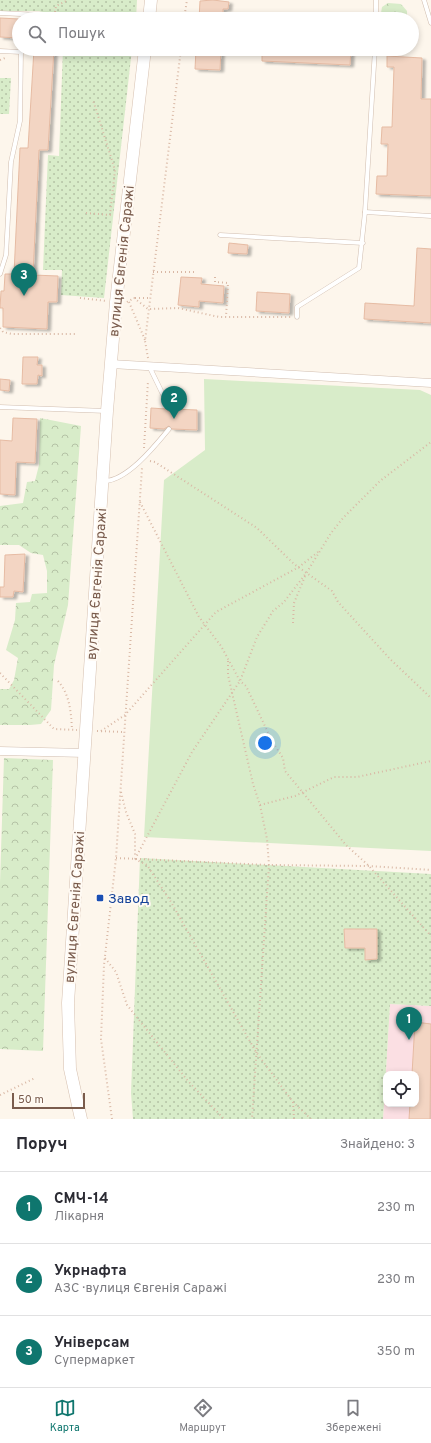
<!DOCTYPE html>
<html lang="uk">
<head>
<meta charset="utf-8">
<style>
	:root { --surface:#fff; --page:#f2f2f3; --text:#2b2b33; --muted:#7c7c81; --line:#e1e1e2; --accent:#0f766e }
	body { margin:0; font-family:Overpass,sans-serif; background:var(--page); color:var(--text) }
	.controls { position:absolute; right:12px; bottom:12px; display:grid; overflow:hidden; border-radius:8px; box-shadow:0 2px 6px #0003 }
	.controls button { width:36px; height:36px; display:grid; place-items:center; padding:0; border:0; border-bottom:1px solid var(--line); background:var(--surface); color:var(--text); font:20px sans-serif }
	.scale { position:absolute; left:12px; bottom:10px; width:73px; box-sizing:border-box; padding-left:4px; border:2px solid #7a5c4d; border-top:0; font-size:11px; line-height:14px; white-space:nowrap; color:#7a5c4d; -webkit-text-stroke:3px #fffaf3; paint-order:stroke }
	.you { position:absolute; left:265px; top:743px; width:14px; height:14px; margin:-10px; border:3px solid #fff; border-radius:50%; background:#1a73e8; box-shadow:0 0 0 6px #1a73e833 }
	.badge { display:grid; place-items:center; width:26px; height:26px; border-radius:50%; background:var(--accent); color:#fff; font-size:13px; font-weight:700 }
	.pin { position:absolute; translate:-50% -33px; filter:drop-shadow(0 1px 2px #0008) }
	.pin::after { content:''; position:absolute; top:21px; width:14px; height:12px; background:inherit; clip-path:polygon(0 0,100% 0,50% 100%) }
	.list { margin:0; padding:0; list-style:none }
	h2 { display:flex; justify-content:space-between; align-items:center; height:52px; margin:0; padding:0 16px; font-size:17px }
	h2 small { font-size:13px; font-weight:400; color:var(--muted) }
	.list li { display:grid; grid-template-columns:26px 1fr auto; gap:12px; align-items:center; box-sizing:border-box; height:72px; padding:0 16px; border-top:1px solid var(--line) }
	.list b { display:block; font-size:15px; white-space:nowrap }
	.list p { margin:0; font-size:13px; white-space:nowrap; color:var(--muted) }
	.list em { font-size:13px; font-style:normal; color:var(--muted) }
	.icon { flex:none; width:22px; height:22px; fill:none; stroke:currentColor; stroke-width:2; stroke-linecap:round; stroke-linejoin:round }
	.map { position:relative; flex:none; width:431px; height:1119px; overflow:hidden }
	.search { position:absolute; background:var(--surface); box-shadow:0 2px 6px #0003; left:12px; right:12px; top:12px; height:44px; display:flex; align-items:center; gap:10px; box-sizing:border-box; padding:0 14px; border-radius:22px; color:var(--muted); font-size:15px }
	.sheet { height:268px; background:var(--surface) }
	nav { display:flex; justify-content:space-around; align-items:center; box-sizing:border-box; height:56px; border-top:1px solid var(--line); background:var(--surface); font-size:11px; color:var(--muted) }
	nav a { display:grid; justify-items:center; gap:2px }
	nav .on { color:var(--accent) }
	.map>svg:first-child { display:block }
	.medical { fill:#fbdfe3; fill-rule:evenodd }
	.green { fill:url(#green-dots) }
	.forest { fill:url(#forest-crowns) }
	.pitch { fill:#d8ecc9 }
	.building { fill:#f3d5c3; stroke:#e6bba3; filter:url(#shadow) }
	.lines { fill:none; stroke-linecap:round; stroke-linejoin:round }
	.lane-casing { stroke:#d1beb0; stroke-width:5 }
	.street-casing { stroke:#d1beb0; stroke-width:9 }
	.secondary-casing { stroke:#d6c0b0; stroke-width:13 }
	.path { stroke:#d9b8a5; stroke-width:2; stroke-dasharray:1 3; stroke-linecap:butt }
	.lane { stroke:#fff; stroke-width:4 }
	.street { stroke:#fff; stroke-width:8 }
	.secondary { stroke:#fff; stroke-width:12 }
	.transit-dot { fill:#1a4fb4; stroke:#fffaf3; stroke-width:1.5 }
	.labels { text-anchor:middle; stroke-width:4; stroke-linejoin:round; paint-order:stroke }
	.street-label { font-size:14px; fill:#7a5c4d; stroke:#fffaf3 }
	.transit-label { font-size:14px; fill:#164399; stroke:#fffaf3; text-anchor:start }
</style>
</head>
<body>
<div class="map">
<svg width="431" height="1119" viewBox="0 0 431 1119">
	<defs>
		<pattern id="green-dots" width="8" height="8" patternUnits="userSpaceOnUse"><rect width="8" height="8" fill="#d8ecc9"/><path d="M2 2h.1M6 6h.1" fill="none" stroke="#b4c2a5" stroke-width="1.8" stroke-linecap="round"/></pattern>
		<pattern id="forest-crowns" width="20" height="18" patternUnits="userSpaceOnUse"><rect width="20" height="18" fill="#d8ecc9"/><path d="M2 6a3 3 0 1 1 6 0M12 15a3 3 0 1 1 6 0" fill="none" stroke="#b4c2a5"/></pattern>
		<filter id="shadow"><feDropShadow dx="3.5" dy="2" stdDeviation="1" flood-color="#0004"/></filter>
	</defs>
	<rect width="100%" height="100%" fill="#fdf6ec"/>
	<!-- medical -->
	<path class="medical" d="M390 1004 431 1006V1119H383ZM386 1074H416V1104H386Z"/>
	<!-- green -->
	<g class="green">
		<polygon points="0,0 137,0 136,19 67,19 39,11 0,11"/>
		<polygon points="63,49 132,49 104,298 61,295 62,270 43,270 48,155 59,156"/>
		<polygon points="0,78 11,78 9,114 0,114"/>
		<polygon points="140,858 431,874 431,1006 390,1004 383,1119 133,1119 131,1093"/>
	</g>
	<!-- forest -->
	<g class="forest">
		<polygon points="388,3 401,4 407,11 407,19 380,19 382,7"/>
		<polygon points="379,49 405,49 398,55 381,53"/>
		<polygon points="40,418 81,426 68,605 54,665 51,710 41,724 30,725 0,725 0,689 9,689 14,680 18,658 6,650 15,620 16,603 30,602 32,594 47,593 47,571 43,555 31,553 19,545 0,545 0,506 23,503 27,482 35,481 39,465"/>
		<polygon points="4,758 53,760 43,1051 0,1049 0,883"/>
	</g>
	<!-- pitch -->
	<polygon class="pitch" points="204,379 420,390 431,395 431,851 144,837 164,480 205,450"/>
	<!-- building -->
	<g class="building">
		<polygon points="213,0 229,2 228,9 223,9 223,19 199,19 200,1"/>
		<polygon points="0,18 19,19 19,38 0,37"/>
		<polygon points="34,49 54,49 48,150 39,150 33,275 58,276 57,302 48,302 47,329 3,327 3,308 0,308 1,291 4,291 5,274 14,274 20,148 28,148"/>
		<polygon points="196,49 221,49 220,70 195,69"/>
		<polygon points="262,49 351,49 350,65 262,61"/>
		<polygon points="387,56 422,58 421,99 431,99 431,196 376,194 377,176 387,176 388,144 381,144 382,127 392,127 394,67 387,67"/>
		<polygon points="229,243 248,245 247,254 228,253"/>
		<polygon points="417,248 431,249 431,323 364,319 365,303 414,306"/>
		<polygon points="181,277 202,278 201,284 224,286 223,303 199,301 199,307 178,305"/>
		<polygon points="257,292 290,294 289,313 256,311"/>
		<polygon points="23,357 38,357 37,365 42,365 42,376 38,375 37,384 22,384"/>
		<polygon points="0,379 10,380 9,391 0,390"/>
		<polygon points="151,408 166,409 170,412 173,409 197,410 197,430 172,429 169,426 164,429 150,428"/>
		<polygon points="13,418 37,419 35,463 16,462 15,495 0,494 0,440 12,441"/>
		<polygon points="25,554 23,592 14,591 13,597 0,597 0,587 4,587 5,555"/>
		<polygon points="344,929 377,929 377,959 365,960 365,948 345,948"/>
		<polygon points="415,1022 431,1024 430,1119 409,1119 410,1104 416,1104 416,1074 412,1074"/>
	</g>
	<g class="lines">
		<!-- lane casing -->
		<g class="lane-casing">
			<g id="lane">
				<polyline points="424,0 431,23"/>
				<polyline points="0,13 41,15 54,19"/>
				<polyline points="376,19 376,0"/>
				<polyline points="0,51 21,52 20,121 11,162 6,255 0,274"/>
				<polyline points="365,212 375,49"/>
				<polyline points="220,235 363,243"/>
				<polyline points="297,317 297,307 359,268 365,212 431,216"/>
				<polyline points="149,366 170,409"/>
				<polyline points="0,407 106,411"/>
				<path d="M104 481C127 481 155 446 169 429"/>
			</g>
		</g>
		<!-- street casing -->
		<g class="street-casing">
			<g id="street">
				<polyline points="111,364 431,383"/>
				<polyline points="0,751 85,753"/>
			</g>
		</g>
		<!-- secondary casing -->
		<g class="secondary-casing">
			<g id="secondary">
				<polyline points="149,19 151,0"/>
				<polyline points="81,1119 70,1069 68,1003 107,411 116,302 145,49"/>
			</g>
		</g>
		<!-- path -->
		<g class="path">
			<polyline points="55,12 56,6 68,0"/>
			<polyline points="184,19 187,0"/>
			<polyline points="0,60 5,58"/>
			<polyline points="86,213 110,215 115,170 93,100"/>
			<polyline points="153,272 194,272"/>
			<polyline points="215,277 215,282 228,283 226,317"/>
			<polyline points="80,298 107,301"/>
			<polyline points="135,298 150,298"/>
			<polyline points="127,302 134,298 148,309 178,308 219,317 292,317"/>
			<polyline points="129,302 145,340"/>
			<polyline points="0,328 3,332 12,334 76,334"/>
			<polyline points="148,358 145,341 181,49"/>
			<polyline points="144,448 148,381"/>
			<polyline points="150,461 155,462 257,528 294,564 332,591 338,602 390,659 431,698"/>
			<polyline points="140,502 199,617 221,646 240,681 246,686 272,741 283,758 285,771 346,845 369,866 431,936"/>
			<polyline points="293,623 294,603 306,574"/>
			<polyline points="228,661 228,675 253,784 260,805 267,839 269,865 252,1119"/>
			<polyline points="0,673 54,729 77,730"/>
			<path d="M58 681C70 695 71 712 72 730"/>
			<polyline points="97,731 124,732"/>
			<polyline points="101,731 125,715 216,612 299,567 318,552"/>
			<polyline points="121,792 126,812 135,834 135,857"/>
			<polyline points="260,805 295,796 334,777 357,777 431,761"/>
			<polyline points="116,858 269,865 369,866 431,870"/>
			<polyline points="135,859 192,752 240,681 257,637 273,611 284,602 307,572 331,533 343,518 380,481 431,442"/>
			<polyline points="135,859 147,865 171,902 256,1052 293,1102 311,1119"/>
			<polyline points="105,958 116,972 127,1005 188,1081 224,1119"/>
			<polyline points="0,1095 35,1078"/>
			<polyline points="293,1102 294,1119"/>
			<polyline points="112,1119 101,1039 104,965 116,858 142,468"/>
		</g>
		<!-- lane -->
		<use href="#lane" class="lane"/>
		<!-- street -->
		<use href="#street" class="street"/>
		<!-- secondary -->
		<use href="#secondary" class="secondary"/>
	</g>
	<!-- markers -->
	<rect class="transit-dot" x="96" y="894" width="8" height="8" rx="2"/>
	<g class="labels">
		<!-- street labels -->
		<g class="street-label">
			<text transform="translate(121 261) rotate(-84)" y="5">вулиця Євгенія Саражі</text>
			<text transform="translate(96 584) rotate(-86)" y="5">вулиця Євгенія Саражі</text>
			<text transform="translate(74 907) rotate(-86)" y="5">вулиця Євгенія Саражі</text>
		</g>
		<!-- transit labels -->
		<g class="transit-label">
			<text x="108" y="903">Завод</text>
		</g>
	</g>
</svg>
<div class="controls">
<button><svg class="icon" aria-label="locate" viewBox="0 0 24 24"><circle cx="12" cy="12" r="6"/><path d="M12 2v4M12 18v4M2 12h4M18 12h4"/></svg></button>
</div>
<div class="scale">50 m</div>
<div class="you"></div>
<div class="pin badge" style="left:409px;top:1040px">1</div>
<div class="pin badge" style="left:174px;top:419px">2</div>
<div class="pin badge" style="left:24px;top:296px">3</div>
<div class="search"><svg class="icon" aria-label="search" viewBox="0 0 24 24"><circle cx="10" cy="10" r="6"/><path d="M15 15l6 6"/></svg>Пошук</div>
</div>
<section class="sheet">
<h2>Поруч<small>Знайдено: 3</small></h2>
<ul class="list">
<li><span class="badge">1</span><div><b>СМЧ-14</b><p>Лікарня</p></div><em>230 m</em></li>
<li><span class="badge">2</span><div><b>Укрнафта</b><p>АЗС · вулиця Євгенія Саражі</p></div><em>230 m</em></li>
<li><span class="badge">3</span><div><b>Універсам</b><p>Супермаркет</p></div><em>350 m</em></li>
</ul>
</section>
<nav>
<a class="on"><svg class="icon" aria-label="map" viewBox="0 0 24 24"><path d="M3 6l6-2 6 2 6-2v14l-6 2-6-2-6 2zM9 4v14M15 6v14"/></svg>Карта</a>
<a><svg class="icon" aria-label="directions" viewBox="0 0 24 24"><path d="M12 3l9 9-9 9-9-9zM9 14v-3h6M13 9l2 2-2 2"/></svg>Маршрут</a>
<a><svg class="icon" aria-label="saved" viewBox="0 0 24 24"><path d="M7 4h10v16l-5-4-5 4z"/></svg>Збережені</a>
</nav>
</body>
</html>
